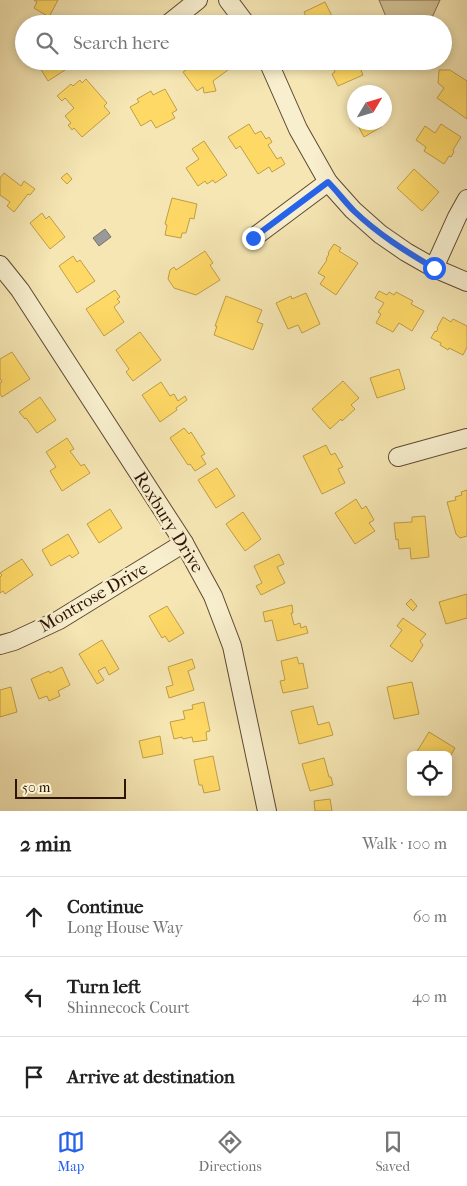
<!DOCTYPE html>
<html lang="en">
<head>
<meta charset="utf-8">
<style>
	:root { --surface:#fff; --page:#f6f6f6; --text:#222; --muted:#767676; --line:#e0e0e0; --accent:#2563eb }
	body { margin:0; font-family:"IM FELL French Canon",serif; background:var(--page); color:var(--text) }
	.controls { position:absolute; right:15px; bottom:15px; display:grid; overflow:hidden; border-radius:8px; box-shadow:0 2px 8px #0003 }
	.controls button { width:45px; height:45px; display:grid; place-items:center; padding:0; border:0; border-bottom:1px solid var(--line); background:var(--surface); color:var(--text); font:25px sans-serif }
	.compass { position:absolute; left:347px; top:85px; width:45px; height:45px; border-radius:50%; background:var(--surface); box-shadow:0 2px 8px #0003; rotate:52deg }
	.scale { position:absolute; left:15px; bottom:12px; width:111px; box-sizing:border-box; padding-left:5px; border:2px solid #2d1406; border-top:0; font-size:14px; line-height:18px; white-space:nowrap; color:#2d1406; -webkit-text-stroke:4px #f8efce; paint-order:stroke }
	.stop { position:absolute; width:15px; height:15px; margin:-11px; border:4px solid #2563eb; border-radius:50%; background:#fff }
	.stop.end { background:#2563eb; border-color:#fff; box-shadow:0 1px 5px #0008 }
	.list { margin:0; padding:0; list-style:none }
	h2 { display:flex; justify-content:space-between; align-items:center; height:65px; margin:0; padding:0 20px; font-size:21px }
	h2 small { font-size:16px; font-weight:400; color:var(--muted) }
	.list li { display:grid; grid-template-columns:32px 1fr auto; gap:15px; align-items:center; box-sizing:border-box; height:80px; padding:0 20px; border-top:1px solid var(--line) }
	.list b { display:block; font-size:19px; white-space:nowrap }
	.list p { margin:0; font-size:16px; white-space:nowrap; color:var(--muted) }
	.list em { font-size:16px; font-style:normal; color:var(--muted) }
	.icon { flex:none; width:28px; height:28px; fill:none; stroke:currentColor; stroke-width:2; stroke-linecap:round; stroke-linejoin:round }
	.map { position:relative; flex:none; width:467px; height:811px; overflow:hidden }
	.search { position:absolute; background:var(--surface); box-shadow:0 2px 8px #0003; left:15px; right:15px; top:15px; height:55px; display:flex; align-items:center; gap:12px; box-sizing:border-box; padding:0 18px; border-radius:28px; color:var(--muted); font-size:19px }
	.sheet { height:305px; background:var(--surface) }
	nav { display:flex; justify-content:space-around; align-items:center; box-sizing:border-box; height:70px; border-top:1px solid var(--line); background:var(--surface); font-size:14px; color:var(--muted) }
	nav a { display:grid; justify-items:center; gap:2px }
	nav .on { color:var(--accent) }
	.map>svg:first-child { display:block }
	.green { fill:#d3c296; stroke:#806b4e }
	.homes { fill:#ffd966; stroke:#c09e49 }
	.industry { fill:#999; stroke:#79716d }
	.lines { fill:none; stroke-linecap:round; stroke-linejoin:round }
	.minor-casing { stroke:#5f4831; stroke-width:20 }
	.minor { stroke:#f8efce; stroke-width:18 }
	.route { stroke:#2563eb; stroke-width:6 }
	.labels { text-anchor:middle; stroke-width:5; stroke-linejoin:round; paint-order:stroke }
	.street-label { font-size:18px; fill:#2d1406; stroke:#f8efce }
</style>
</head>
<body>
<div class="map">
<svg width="467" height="811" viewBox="0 0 467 811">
	<rect width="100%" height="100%" fill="#f5e6b3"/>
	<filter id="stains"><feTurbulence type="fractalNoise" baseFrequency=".004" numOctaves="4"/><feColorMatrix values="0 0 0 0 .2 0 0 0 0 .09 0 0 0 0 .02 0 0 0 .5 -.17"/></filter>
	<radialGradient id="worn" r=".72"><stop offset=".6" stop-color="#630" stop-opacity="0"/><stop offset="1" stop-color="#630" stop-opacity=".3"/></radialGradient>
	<!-- green -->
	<polygon class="green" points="379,0 440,0 429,24 389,24"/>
	<!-- homes -->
	<g class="homes">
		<polygon points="34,0 58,0 49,17 34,8 37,2"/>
		<polygon points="325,2 336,24 309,24 304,12"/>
		<polygon points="36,61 64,61 68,68 48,81"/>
		<polygon points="193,61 227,61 232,67 213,81 216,91 204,93 203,87 197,91 183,72 192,66 190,63"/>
		<polygon points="330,61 357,61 363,75 338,86 332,74 335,72"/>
		<polygon points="439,70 450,70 467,81 467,119 437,98 444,88 438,83"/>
		<polygon points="86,79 107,103 104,106 110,113 82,137 74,128 72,130 68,125 71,123 65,116 74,108 65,98 62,101 57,96 71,84 73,86 80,80 82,83"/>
		<polygon points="165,89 177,110 172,113 175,118 156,128 151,120 141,126 130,107 139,102 137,99 151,91 153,95"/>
		<polygon points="356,122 379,122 381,127 364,137"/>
		<polygon points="249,124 255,134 261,131 266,139 269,137 272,142 268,145 277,159 281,157 285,164 272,172 269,167 258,174 240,146 236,149 228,137"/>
		<polygon points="441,124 461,137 453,150 454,152 451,157 449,156 444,164 424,151 426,147 416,140 425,126 435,133"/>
		<polygon points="204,141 227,175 215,183 213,180 207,184 205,181 198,186 186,168 199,159 192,149"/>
		<polygon points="414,169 439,192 422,211 397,188"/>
		<polygon points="4,173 21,186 24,181 35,189 30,195 28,194 14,212 7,206 10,202 0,195 0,178"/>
		<polygon points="67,173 72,179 67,184 61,178"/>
		<polygon points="172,198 197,204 194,219 190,218 186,233 182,233 181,238 165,235 167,225 165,224"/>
		<polygon points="42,213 46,219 49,216 65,237 50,249 30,223"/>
		<polygon points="334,244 341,248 339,251 358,263 336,295 320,284 325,277 318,273 327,260 326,259 329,254 328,253"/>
		<polygon points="205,251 213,263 210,265 220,280 196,295 174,288 168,279 170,270 174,267 176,270"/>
		<polygon points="73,256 77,262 80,260 95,281 77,293 59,266"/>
		<polygon points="115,290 120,297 117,299 120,302 114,307 124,322 104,336 86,309"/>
		<polygon points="379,291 387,295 389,292 394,295 396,292 413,301 411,304 424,311 412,331 399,323 393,332 376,323 381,314 378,312 384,303 375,298"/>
		<polygon points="306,293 320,324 302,333 298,325 288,329 276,303 291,296 292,299"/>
		<polygon points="226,296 262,310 257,322 263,324 253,350 214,335 217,326 215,326"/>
		<polygon points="443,317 451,322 453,319 467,326 467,347 463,355 449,348 448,350 440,345 441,343 431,338 435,331 436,332 438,329 437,328"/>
		<polygon points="140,332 161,360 133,381 126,372 129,369 116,350"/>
		<polygon points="12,352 30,379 2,397 0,394 0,383 2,382 0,378 0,359"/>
		<polygon points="399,369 405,389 377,398 370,378"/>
		<polygon points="343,381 359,398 351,405 355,409 342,421 341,419 330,429 312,409"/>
		<polygon points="161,382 170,396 174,394 178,401 185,396 187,400 176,408 177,410 160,422 142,395"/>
		<polygon points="40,397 56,420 37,433 26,418 25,419 19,412"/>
		<polygon points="184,428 189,434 191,432 205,454 201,456 206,464 195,471 190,464 188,465 170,438"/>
		<polygon points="67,438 74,449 70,451 81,466 84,464 90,473 62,491 50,471 56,467 46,452"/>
		<polygon points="326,445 331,455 335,453 343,467 338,469 345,483 322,494 303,456"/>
		<polygon points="217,468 235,496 216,508 198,480"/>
		<polygon points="467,490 467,536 460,538 456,534 447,502 456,500 455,497 462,495 461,492"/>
		<polygon points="356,499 362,509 366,506 374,520 369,523 375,531 355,544 335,513"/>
		<polygon points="110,509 122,528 99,543 87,524"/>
		<polygon points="243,512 261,539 245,551 226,524"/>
		<polygon points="425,516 429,557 411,559 410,548 399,549 398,539 396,540 394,523 412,522 412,517"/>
		<polygon points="68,534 79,553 72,558 70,555 51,566 42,550"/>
		<polygon points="279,554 284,564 277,567 285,583 261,595 256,586 262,583 254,566"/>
		<polygon points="22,559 33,575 5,594 3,591 0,593 0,577 2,575 0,573"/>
		<polygon points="467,594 467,618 446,624 439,602"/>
		<polygon points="411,599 417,606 413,611 406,604"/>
		<polygon points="292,605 293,613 291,613 294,625 300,623 301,628 306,626 308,633 277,641 272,620 265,622 263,612"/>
		<polygon points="167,606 184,633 169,642 165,636 162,638 149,616"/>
		<polygon points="403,618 426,634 420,641 423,645 412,662 390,646 402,630 397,626"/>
		<polygon points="102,640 119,669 109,675 105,667 98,671 104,680 97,684 79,654"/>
		<polygon points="297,657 299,664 303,663 308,688 283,693 280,681 285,680 281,661"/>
		<polygon points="192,659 195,668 188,671 194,690 169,698 166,687 173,685 168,667"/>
		<polygon points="62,667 70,685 58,691 60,696 49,701 47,696 39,699 31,679 49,671 50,673"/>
		<polygon points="412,682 419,714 394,719 387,687"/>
		<polygon points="11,687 17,712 0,717 0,690"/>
		<polygon points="204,702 210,731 206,732 207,740 193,742 192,737 183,739 182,737 174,739 170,722 185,719 183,711 193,709 192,705"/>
		<polygon points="313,706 318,725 329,722 333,735 299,744 291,711"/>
		<polygon points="429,732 455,748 448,760 448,755 419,755 416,753"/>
		<polygon points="160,736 163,754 143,758 139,741"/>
		<polygon points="213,756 220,790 204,793 202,785 199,785 194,760"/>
		<polygon points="324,758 329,777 331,777 333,785 310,791 302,764"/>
		<polygon points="330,799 332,811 315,811 314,801"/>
	</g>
	<!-- industry -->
	<polygon class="industry" points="105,229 111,237 99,246 93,238"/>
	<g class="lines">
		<!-- minor casing -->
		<g class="minor-casing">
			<g id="minor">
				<polyline points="228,0 246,24"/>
				<polyline points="168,24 198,0"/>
				<polyline points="268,61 298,129 328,182 353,210 380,234 406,252 434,268 467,282"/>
				<polyline points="253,238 328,182"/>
				<polyline points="0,265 20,290 184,543 213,596 232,646 267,811"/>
				<polyline points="434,268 457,217 467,199"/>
				<polyline points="398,457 467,438"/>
				<polyline points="0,645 14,641 59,620 184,543"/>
			</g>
		</g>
		<!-- minor -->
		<use href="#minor" class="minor"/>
	</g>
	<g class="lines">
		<!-- route -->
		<path class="route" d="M253 238 328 182C337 191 345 202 354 211 378 234 405 251 434 268"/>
	</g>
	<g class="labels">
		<!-- street labels -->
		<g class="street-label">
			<text transform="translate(169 522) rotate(58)" y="6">Roxbury Drive</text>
			<text transform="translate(93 597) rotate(-30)" y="6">Montrose Drive</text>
		</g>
	</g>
	<rect width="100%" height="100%" filter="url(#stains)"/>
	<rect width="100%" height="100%" fill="url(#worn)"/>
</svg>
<div class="controls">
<button><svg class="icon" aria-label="locate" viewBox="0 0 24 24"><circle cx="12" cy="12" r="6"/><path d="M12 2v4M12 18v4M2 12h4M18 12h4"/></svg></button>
</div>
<svg class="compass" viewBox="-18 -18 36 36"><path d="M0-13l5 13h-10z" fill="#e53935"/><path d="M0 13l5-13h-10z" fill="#767676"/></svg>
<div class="scale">50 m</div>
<div class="stop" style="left:434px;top:268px"></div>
<div class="stop end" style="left:253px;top:238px"></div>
<div class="search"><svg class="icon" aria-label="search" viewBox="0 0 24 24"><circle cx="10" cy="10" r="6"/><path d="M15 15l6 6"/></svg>Search here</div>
</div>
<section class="sheet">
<h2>2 min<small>Walk · 100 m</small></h2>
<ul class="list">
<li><svg class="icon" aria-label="ahead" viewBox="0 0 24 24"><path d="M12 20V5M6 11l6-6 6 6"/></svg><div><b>Continue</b><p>Long House Way</p></div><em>60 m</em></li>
<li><svg class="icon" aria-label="left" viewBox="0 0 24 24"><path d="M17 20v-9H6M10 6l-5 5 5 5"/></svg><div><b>Turn left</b><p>Shinnecock Court</p></div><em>40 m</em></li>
<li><svg class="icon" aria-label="arrive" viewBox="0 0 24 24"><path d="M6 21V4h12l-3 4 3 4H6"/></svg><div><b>Arrive at destination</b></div></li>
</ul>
</section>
<nav>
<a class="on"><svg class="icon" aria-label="map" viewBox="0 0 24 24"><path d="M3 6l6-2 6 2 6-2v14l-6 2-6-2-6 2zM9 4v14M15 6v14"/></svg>Map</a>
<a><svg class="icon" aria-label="directions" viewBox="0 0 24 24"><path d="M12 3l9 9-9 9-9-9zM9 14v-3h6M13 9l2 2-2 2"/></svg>Directions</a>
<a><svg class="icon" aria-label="saved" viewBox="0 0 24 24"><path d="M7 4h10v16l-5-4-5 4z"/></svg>Saved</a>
</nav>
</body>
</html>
